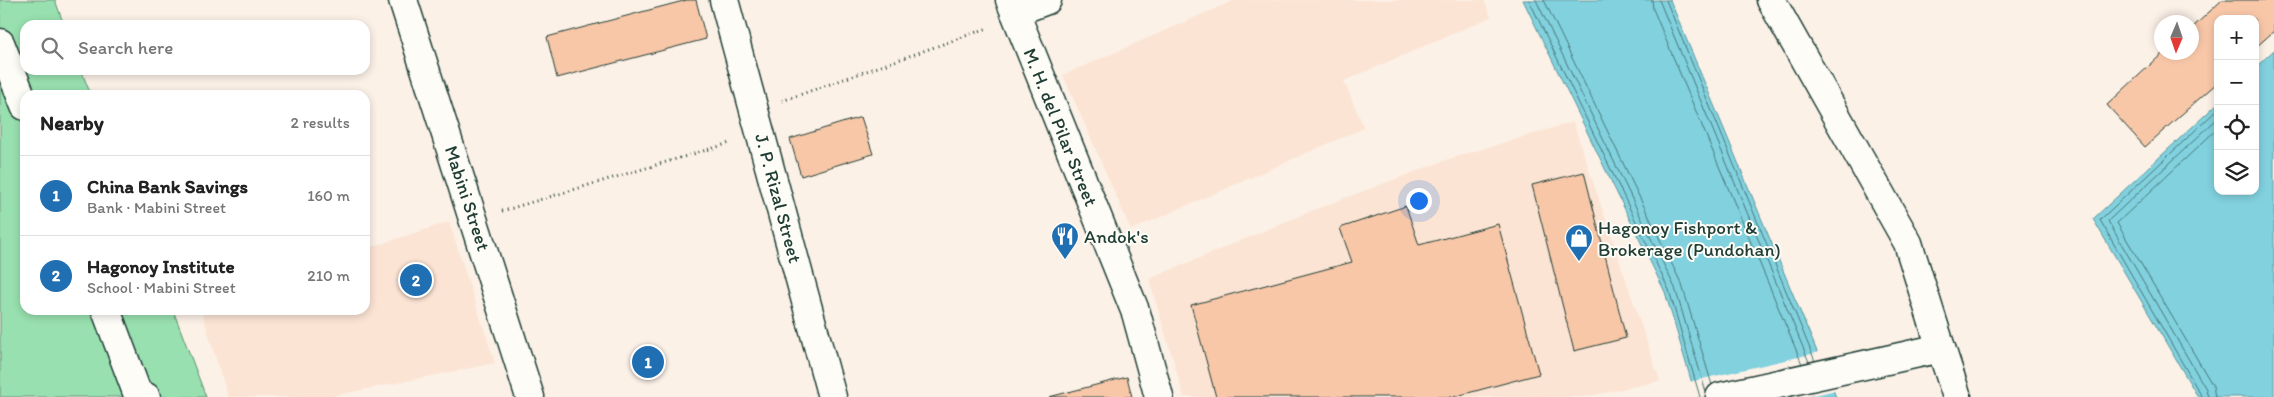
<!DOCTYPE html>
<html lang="en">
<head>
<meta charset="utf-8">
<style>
	:root { --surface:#fff; --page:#f6f6f6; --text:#222; --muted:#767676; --line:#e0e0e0; --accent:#1f6fb2 }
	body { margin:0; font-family:Itim,sans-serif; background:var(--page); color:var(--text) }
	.controls { position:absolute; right:15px; top:15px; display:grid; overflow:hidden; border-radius:10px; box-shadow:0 2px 8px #0003 }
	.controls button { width:45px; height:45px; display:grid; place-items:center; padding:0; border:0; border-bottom:1px solid var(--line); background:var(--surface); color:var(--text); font:25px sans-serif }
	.compass { position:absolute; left:2154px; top:15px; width:45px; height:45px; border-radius:50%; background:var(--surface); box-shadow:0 2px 8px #0003; rotate:182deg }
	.you { position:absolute; left:1418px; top:200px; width:18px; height:18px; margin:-12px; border:4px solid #fff; border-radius:50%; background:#1a73e8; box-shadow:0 0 0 8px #1a73e833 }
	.badge { display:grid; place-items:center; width:32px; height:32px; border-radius:50%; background:var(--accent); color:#fff; font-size:16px; font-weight:700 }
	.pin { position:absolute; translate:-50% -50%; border:2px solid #fff; box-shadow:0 1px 5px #0006 }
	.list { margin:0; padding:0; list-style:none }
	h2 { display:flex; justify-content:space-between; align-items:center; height:65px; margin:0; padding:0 20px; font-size:21px }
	h2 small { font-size:16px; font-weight:400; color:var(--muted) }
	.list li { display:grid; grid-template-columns:32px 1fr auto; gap:15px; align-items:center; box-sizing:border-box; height:80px; padding:0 20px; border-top:1px solid var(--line) }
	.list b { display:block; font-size:19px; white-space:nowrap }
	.list p { margin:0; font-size:16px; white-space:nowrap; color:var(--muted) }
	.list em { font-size:16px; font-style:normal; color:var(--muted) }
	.icon { flex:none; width:28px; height:28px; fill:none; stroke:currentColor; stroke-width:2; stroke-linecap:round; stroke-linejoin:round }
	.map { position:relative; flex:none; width:2274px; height:397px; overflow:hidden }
	.search { position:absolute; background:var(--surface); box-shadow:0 2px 8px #0003; left:20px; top:20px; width:350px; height:55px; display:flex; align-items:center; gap:12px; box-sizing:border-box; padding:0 18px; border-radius:15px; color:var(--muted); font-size:19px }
	.panel { position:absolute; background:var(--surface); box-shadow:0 2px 8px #0003; left:20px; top:90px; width:350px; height:225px; border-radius:15px }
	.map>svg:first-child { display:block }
	.built { fill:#fbe4d4 }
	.green { fill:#98e0af; stroke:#5c8e72 }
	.water { fill:#82d1df; stroke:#5a969b }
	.pier { fill:#fcf1e7 }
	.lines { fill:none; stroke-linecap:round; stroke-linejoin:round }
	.shore { stroke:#477878; stroke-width:1 }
	.building { fill:#f8c7a8; stroke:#1f3d34 }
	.minor-casing { stroke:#1f3d34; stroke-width:31 }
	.major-casing { stroke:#1f3d34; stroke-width:31 }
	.path { stroke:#1f3d34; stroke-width:3; stroke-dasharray:1 4; stroke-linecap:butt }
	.minor { stroke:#fdfcf7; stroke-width:28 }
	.major { stroke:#fdfcf7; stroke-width:28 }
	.labels { text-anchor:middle; stroke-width:4; stroke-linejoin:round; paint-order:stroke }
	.street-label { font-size:19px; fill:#1f3d34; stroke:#fdfcf7 }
	.poi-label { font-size:19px; fill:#1f3d34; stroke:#fdfcf7; text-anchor:start }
</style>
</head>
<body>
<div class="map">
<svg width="2274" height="397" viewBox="0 0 2274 397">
	<rect width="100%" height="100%" fill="#fcf1e7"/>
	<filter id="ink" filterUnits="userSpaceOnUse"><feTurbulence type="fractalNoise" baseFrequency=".02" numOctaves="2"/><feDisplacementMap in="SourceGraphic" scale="10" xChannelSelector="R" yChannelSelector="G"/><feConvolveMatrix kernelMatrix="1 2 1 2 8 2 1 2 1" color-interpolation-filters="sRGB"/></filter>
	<g filter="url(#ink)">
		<!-- built -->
		<g class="built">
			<polygon points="1235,0 1484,0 1491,17 1344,81 1364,128 1131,230 1063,75"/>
			<polygon points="1573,122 1660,381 1585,397 1184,397 1149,279 1321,207 1449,159"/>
			<polygon points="449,222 495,363 328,397 228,397 201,310 365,310 365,249"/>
		</g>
		<!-- green -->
		<polygon class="green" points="0,0 55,0 64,25 25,25 25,70 81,70 91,95 25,95 25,310 173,310 206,397 0,397"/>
		<!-- water -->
		<g class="water">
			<polygon points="1523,0 1670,0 1836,397 1696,397 1665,292"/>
			<polygon points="2274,50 2274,397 2198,397 2093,219 2218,103 2218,191 2255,191 2255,68"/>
		</g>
		<!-- pier -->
		<polygon class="pier" points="1820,352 1836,390 1806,397 1693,397 1689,382"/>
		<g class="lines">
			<!-- shore -->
			<g class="shore">
				<polyline points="1529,0 1669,290 1700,397"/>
				<polyline points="1536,0 1675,288 1706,392"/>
				<polyline points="1544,0 1682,285 1712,385"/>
				<polyline points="1652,0 1653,9 1802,364"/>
				<polyline points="1659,0 1809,362"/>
				<polyline points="1666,0 1815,361"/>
				<polyline points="2202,397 2100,220 2218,109"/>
				<polyline points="2208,397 2206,389 2108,221 2218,118"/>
				<polyline points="2215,397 2213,386 2117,223 2218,128"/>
			</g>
		</g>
		<!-- building -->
		<g class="building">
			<polygon points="687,0 696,0 706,39 557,78 547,37"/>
			<polygon points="2222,0 2274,0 2274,31 2255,48 2255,19 2218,19 2218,82 2145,147 2107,105 2164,52 2192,52 2192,28"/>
			<polygon points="861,117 873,154 801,176 790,139"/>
			<polygon points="1584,172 1626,338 1574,351 1532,185"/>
			<polygon points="1406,206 1419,245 1498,224 1539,374 1453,397 1216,397 1191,305 1352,262 1340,228"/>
			<polygon points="1127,377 1132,397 1049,397"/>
		</g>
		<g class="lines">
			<!-- minor casing -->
			<g class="minor-casing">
				<g id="minor">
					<polyline points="403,0 530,397"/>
					<polyline points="724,0 832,397"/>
					<polyline points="1010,0 1136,313 1159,397"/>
					<polyline points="1771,0 1908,243 1941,348"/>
					<polyline points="1015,12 1047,0"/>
					<polyline points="0,43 25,106"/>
					<polyline points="106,310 138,395 146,397"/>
				</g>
			</g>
			<!-- major casing -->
			<g class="major-casing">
				<polyline id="major" points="1720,397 1941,348 1957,397"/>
			</g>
			<!-- path -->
			<g class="path">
				<polyline points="782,101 988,28"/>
				<polyline points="502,211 730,143"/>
			</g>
			<!-- minor -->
			<use href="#minor" class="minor"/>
			<!-- major -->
			<use href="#major" class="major"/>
		</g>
	</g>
	<!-- icons -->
	<defs>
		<g id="restaurant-pin" transform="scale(1.4375)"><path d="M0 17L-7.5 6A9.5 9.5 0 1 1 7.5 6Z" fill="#1f6fb2" stroke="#fdfcf7"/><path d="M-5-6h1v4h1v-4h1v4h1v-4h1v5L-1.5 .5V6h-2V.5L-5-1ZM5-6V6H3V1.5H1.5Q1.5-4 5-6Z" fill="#fff"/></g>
		<g id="shop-pin" transform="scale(1.4375)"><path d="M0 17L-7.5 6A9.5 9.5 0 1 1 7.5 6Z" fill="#1f6fb2" stroke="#fdfcf7"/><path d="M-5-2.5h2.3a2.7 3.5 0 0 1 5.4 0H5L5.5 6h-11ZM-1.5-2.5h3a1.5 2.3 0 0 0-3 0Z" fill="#fff"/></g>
	</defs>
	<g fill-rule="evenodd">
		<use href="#restaurant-pin" x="1065" y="236"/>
		<use href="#shop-pin" x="1579" y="238"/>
	</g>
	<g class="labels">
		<!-- street labels -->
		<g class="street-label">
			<text transform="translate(1061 127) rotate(68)" y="7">M. H. del Pilar Street</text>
			<text transform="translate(468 198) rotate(72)" y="7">Mabini Street</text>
			<text transform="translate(779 198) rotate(75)" y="7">J. P. Rizal Street</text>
		</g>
		<!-- poi labels -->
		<g class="poi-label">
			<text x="1598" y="234">Hagonoy Fishport &amp;<tspan x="1598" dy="22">Brokerage (Pundohan)</tspan></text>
			<text x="1084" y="243">Andok's</text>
		</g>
	</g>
</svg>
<div class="controls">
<button>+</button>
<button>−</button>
<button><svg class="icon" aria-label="locate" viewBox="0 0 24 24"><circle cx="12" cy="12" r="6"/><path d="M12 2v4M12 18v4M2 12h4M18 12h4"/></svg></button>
<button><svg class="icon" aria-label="layers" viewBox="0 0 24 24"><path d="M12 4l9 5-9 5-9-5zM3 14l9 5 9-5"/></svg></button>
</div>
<svg class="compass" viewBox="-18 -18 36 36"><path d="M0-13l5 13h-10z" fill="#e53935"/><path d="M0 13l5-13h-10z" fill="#767676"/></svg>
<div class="you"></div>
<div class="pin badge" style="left:648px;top:362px">1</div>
<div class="pin badge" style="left:416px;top:280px">2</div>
<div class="search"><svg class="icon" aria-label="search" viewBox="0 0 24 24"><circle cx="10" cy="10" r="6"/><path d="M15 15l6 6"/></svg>Search here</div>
<section class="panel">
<h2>Nearby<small>2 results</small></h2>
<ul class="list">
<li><span class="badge">1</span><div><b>China Bank Savings</b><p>Bank · Mabini Street</p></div><em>160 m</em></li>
<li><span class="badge">2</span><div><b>Hagonoy Institute</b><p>School · Mabini Street</p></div><em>210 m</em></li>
</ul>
</section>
</div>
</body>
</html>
